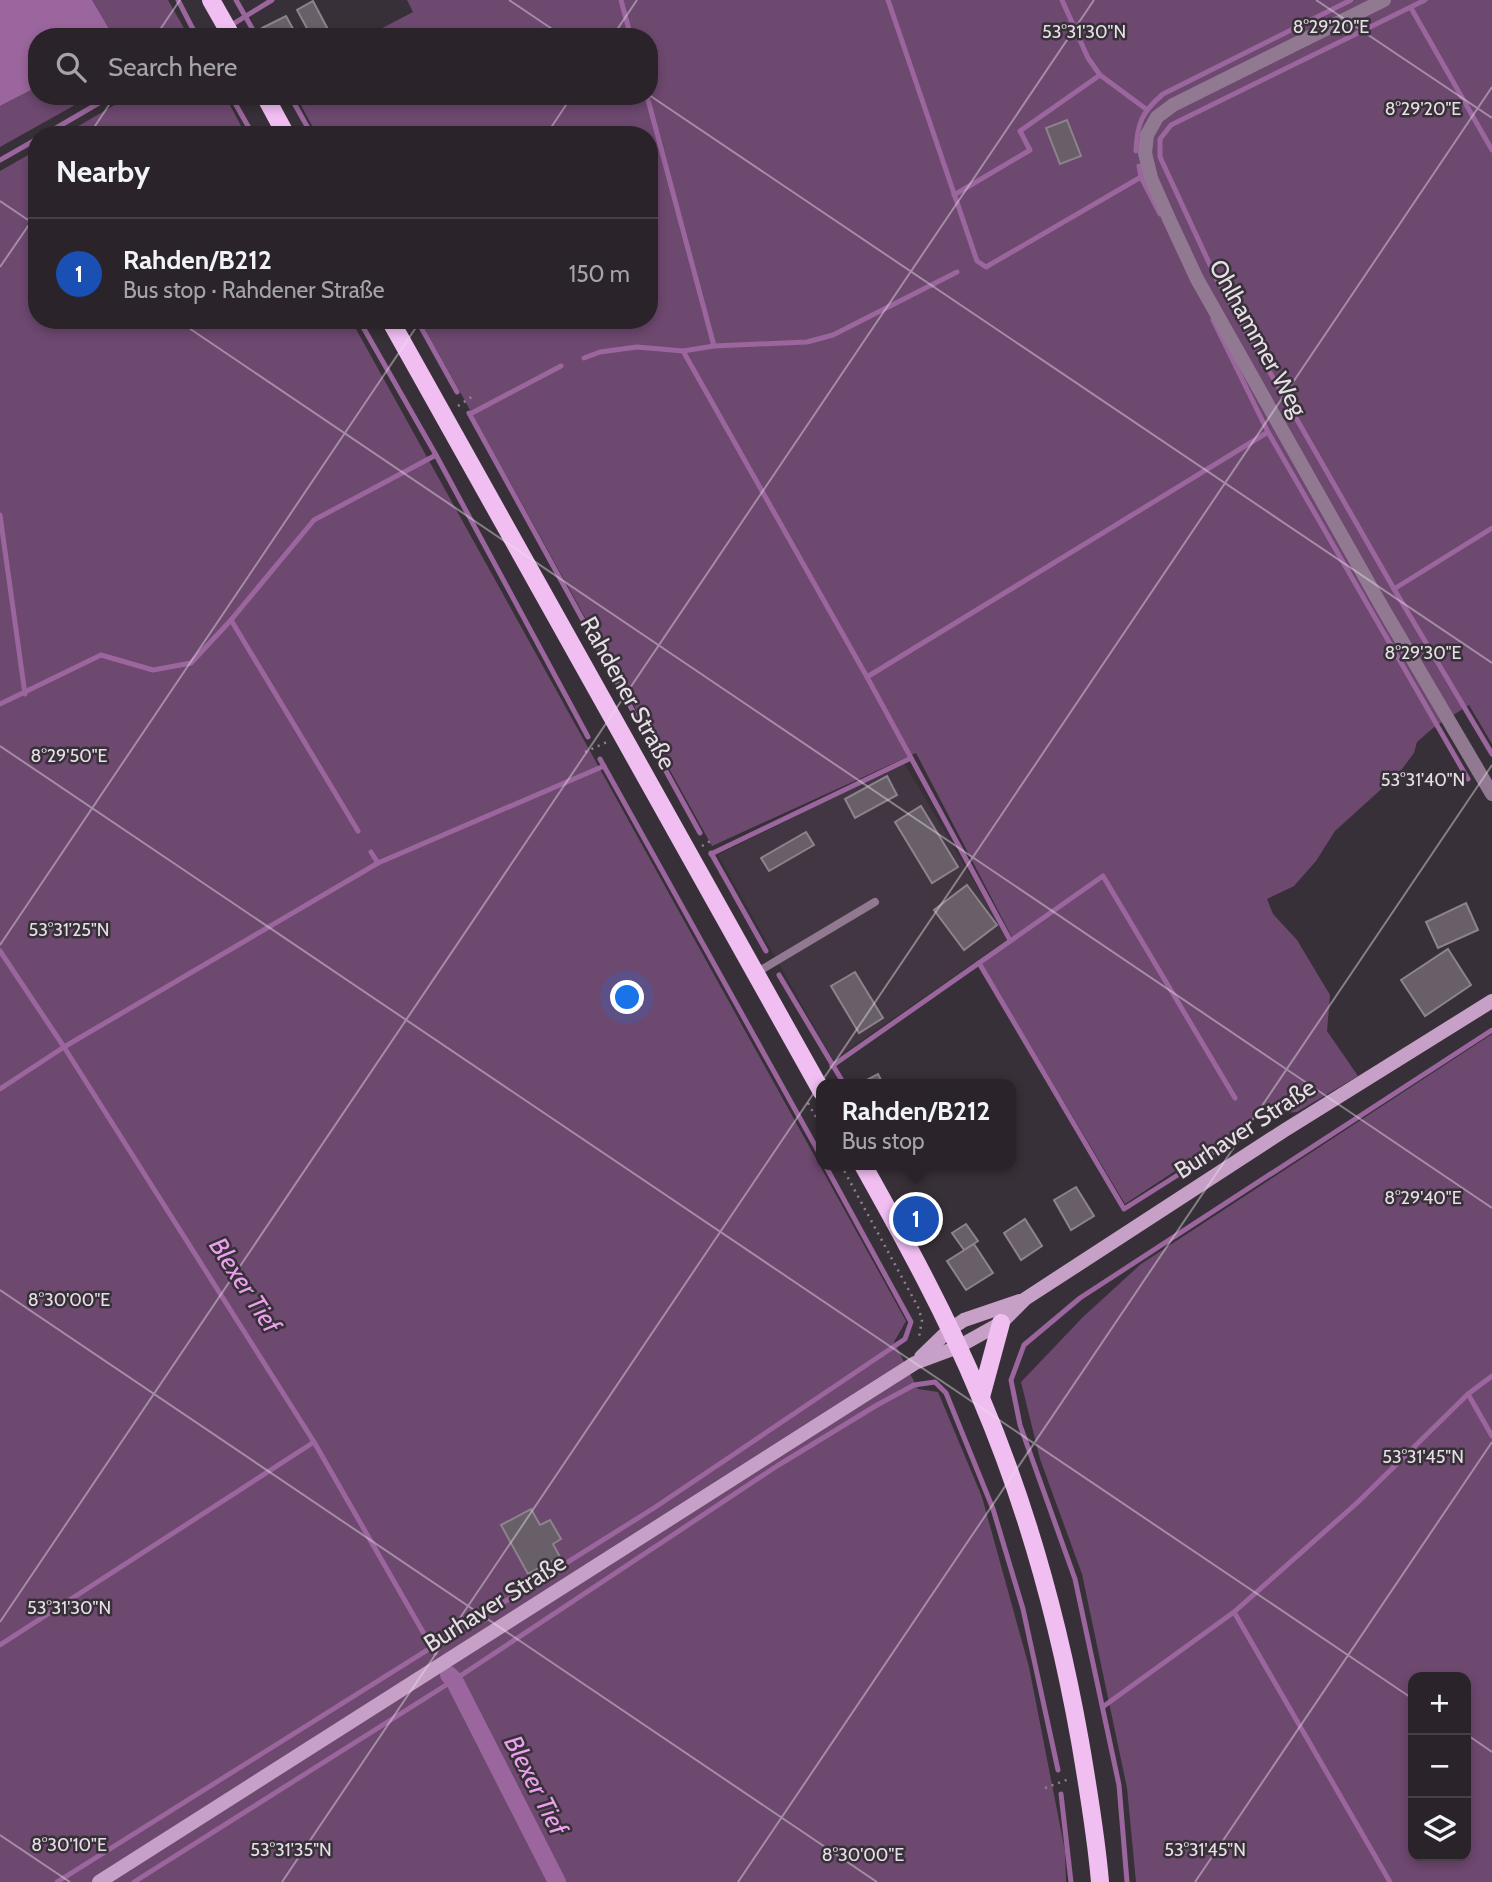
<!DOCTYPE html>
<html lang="en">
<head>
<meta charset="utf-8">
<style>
	:root { --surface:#2a242a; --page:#363036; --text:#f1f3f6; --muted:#a5a4a8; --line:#464147; --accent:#8c9099 }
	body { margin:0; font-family:Cabin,sans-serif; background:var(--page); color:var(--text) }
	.controls { position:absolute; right:21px; bottom:21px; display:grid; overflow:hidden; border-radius:14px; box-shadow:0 4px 10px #0003 }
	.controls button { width:63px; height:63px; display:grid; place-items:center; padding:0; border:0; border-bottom:2px solid var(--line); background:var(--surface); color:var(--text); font:35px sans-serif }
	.you { position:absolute; left:628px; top:998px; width:24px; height:24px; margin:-18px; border:5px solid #fff; border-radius:50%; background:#1a73e8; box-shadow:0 0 0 10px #1a73e833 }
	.badge { display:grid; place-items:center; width:46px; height:46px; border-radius:50%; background:var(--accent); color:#fff; font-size:23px; font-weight:700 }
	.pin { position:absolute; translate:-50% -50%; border:4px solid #fff; box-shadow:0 2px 7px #0006 }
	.popup { position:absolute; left:816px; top:1079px; width:200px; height:91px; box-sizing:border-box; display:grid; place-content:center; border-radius:14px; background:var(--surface); filter:drop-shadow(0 2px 5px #0005); font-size:23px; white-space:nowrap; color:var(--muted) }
	.popup b { font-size:26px; color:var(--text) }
	.popup::after { content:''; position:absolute; left:50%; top:100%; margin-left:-14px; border:14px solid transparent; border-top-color:var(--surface) }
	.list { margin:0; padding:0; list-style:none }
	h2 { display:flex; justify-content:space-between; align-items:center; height:91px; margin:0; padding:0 28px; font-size:30px }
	h2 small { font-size:23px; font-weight:400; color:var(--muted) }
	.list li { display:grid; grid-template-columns:46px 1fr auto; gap:21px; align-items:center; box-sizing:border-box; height:112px; padding:0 28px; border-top:2px solid var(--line) }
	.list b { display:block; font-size:26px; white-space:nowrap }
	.list p { margin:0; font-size:23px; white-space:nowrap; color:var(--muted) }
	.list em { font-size:23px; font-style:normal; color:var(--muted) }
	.icon { flex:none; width:38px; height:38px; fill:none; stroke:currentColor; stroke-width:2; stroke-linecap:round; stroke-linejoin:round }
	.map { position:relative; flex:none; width:1492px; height:1882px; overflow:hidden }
	.search { position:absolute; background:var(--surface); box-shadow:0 4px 10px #0003; left:28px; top:28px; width:630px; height:77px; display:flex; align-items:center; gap:18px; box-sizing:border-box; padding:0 24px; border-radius:28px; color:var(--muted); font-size:26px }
	.panel { position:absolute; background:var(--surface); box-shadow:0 4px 10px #0003; left:28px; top:126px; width:630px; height:203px; border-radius:28px }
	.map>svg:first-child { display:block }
	.built { fill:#433643 }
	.green { fill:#6d486f; fill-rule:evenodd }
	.water { fill:#9b659d }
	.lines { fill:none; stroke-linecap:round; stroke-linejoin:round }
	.stream { stroke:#9b659d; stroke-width:5 }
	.canal { stroke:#9b659d; stroke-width:18 }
	.building { fill:#685f68; stroke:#8c838c; stroke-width:2 }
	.path { stroke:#8c858c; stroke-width:2.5; stroke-dasharray:2 5; stroke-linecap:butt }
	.lane { stroke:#917992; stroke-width:8 }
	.street { stroke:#917992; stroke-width:14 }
	.secondary { stroke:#c7a0c8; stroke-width:14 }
	.primary { stroke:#f1bef2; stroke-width:18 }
	.ticks { fill:none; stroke:#e6e0e6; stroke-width:2; stroke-opacity:0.45 }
	.labels { text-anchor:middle; stroke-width:5; stroke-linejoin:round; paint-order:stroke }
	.street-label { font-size:24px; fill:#e6e0e6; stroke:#383038 }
	.water-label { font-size:26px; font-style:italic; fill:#eb9fee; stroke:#383038 }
	.ticks-label { font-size:18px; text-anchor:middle; fill:#e6e0e6; stroke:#383038; stroke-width:5; stroke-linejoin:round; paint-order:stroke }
</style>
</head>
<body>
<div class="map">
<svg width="1492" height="1882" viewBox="0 0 1492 1882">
	<rect width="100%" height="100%" fill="#383038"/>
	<!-- built -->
	<polygon class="built" points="904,763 1008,939 833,1060 718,855"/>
	<!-- green -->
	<g class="green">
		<polygon points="92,0 168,0 189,37 114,37"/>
		<polygon points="407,0 1492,0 1492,744 1469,705 1433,728 1417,742 1414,753 1399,773 1335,831 1316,861 1294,886 1267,899 1273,914 1297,940 1330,995 1327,1031 1358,1076 1297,1112 1260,1115 1125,1204 981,963 1014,941 916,753 712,846 420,320 649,320 649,135 317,135 296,96 649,96 649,37 365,37 413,12"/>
		<polygon points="37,87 37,96 91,96 0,147 0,106"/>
		<polygon points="130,96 225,96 246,135 63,135"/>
		<polygon points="37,150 37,320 351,320 906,1321 894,1342 918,1389 938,1392 982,1497 1029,1667 1065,1851 1066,1882 0,1882 0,171"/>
		<path d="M1492 1034V1882H1136L1127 1788 1082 1574 1040 1459 1021 1382 1083 1317 1141 1264ZM1413 1677H1466V1856H1413Z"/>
	</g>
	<!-- water -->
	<polygon class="water" points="0,0 92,0 114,37 37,37 37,87 0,106"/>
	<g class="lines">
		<!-- stream -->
		<g class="stream">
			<polyline points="178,0 197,37"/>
			<polyline points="236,0 257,37"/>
			<polyline points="621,0 631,37"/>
			<polyline points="888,0 977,261 986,267 1141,177"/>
			<polyline points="1062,0 1088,58 1100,75 1146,109"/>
			<polyline points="1425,0 1171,125 1160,139 1160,157 1217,280 1394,589 1492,754"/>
			<polyline points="1411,8 1492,150"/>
			<polyline points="212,37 272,0"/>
			<polyline points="231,96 253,135"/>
			<polyline points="290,96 312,135"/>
			<polyline points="647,96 714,346"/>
			<polyline points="44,135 111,96"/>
			<path d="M1136 151C1137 123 1142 112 1163 94L1351 0"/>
			<polyline points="0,160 37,139"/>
			<polyline points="1139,166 1141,177 1160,214"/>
			<polyline points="954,195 1030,150 1020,131 1100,75"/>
			<polyline points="359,320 436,455 588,737"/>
			<polyline points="417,320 457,392"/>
			<polyline points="1213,320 1268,432 1468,779"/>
			<polyline points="683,351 867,677 1010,940"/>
			<polyline points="584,358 600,352 637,347 683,351 714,346 807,342 833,335 957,272"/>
			<polyline points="469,413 700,833"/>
			<polyline points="470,414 561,366"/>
			<polyline points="0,515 25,694"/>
			<polyline points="1394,589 1492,528"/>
			<polyline points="231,620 358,831"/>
			<polyline points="867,677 1268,432"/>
			<polyline points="0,704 101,655 153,670 191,663 231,620 314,520 436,455"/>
			<polyline points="600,759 822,1158"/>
			<polyline points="371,852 378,863"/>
			<polyline points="711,853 766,951"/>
			<polyline points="711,854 911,758"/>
			<polyline points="0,951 64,1047 314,1442 435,1653"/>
			<polyline points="979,963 1124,1209 1233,1140"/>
			<polyline points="779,975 844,1084"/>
			<polyline points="832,1066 1103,876 1235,1098"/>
			<polyline points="0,1089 64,1047 378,863 604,766"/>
			<polyline points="1468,1394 1492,1436"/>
			<polyline points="1234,1612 1390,1882"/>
			<polyline points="0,1645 314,1442"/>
			<polyline points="1104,1706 1234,1612 1358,1502 1468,1394 1492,1376"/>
			<polyline points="1061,1794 1071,1882"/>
			<polyline points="57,1882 654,1508 905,1339 911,1322 825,1165"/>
			<polyline points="134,1882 454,1680 777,1466 877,1405 914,1385 935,1382 946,1393 993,1509 1023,1609 1058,1770"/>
			<polyline points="1127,1882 1119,1785 1075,1579 1020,1425 1011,1380 1024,1345 1080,1298 1492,1030"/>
		</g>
		<!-- canal -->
		<polyline class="canal" points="449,1675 454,1680 557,1882"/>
	</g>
	<!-- building -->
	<g class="building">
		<polygon points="313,1 332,37 301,37 309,32 297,10"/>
		<polygon points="286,16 297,36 267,37 262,28"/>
		<polygon points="1067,120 1081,156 1060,164 1046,128"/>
		<polygon points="887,776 897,795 855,818 845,799"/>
		<polygon points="921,806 958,867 932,883 895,822"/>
		<polygon points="806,832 814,845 769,871 761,858"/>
		<polygon points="967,885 997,925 964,950 934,910"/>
		<polygon points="1466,903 1478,930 1438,948 1426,922"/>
		<polygon points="1448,949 1471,985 1425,1016 1401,980"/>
		<polygon points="855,972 883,1018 859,1033 831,986"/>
		<polygon points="878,1074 883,1084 859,1084"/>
		<polygon points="1076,1187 1094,1216 1071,1230 1054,1200"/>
		<polygon points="1025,1219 1042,1246 1021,1260 1004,1233"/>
		<polygon points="966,1224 978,1241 964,1250 952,1233"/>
		<polygon points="974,1244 993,1273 966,1290 947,1261"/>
		<polygon points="531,1509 540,1525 550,1520 561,1539 553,1544 560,1557 528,1574 501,1525"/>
	</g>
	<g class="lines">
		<!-- path -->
		<g class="path">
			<polyline points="458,406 473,396"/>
			<polyline points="585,752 607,742"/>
			<polyline points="702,846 712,840"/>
			<polyline points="808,1103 822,1128"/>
			<polyline points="841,1165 918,1307 922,1320 919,1337"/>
			<polyline points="1045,1788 1069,1779"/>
		</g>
		<!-- lane -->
		<polyline class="lane" points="756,973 875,902"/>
		<!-- street -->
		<polyline class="street" points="1384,0 1173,105 1157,117 1147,135 1145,153 1151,178 1170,221 1197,279 1382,607 1492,794"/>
		<!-- secondary -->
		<g class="secondary">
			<polyline points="921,1357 949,1330 964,1320 1020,1301"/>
			<polyline points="99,1882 915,1363 958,1347 1001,1323 1025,1299 1285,1130 1492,1001"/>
		</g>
		<!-- primary -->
		<g class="primary">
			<polyline points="211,0 232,37"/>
			<polyline points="265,96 286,135"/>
			<polyline points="390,320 822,1092"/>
			<path d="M863 1165C905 1240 947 1316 980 1396 1027 1506 1059 1623 1080 1741 1088 1788 1096 1834 1100 1882"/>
			<polyline points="981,1397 1001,1323"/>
		</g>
	</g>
	<!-- ticks -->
	<path class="ticks" d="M509 0 564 37M1316 0 1492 118M155 37 180 0M612 37 637 0M649 95 1492 663M89 135 115 96M546 135 572 96M0 201 37 226M0 267 37 213M177 320 1492 1208M0 746 1413 1699M0 945 421 320M0 1290 877 1882M0 1622 1094 0M1466 1734 1492 1752M0 1835 70 1882M282 1882 1492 87M738 1882 1492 765M1195 1882 1492 1442"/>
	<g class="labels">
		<!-- street labels -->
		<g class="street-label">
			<text transform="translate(1258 338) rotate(61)" y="8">Ohlhammer Weg</text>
			<text transform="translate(628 693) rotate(61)" y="8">Rahdener Straße</text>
			<text transform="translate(1245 1129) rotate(-33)" y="8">Burhaver Straße</text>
			<text transform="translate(495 1603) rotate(-32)" y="8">Burhaver Straße</text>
		</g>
		<!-- water labels -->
		<g class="water-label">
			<text transform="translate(245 1285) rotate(57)" y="9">Blexer Tief</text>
			<text transform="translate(536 1785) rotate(63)" y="9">Blexer Tief</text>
		</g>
	</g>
	<g class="ticks-label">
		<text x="1331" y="33">8°29'20"E</text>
		<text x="1084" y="38">53°31'30"N</text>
		<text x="1423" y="115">8°29'20"E</text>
		<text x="1423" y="659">8°29'30"E</text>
		<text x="69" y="762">8°29'50"E</text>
		<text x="1423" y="786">53°31'40"N</text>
		<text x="69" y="936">53°31'25"N</text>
		<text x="1423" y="1204">8°29'40"E</text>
		<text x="69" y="1306">8°30'00"E</text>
		<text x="1423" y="1463">53°31'45"N</text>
		<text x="69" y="1614">53°31'30"N</text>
		<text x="69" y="1851">8°30'10"E</text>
		<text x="291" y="1856">53°31'35"N</text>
		<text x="1205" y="1856">53°31'45"N</text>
		<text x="863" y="1861">8°30'00"E</text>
	</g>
</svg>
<div class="controls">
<button>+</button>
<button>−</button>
<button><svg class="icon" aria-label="layers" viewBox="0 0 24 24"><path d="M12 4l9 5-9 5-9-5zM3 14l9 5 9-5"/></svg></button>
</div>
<div class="you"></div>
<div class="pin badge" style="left:916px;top:1219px;background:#1a4fb4">1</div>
<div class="popup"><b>Rahden/B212</b>Bus stop</div>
<div class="search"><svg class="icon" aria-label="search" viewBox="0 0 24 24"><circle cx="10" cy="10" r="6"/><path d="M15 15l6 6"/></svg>Search here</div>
<section class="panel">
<h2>Nearby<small></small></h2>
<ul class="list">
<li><span class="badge" style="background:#1a4fb4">1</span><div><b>Rahden/B212</b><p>Bus stop · Rahdener Straße</p></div><em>150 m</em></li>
</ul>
</section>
</div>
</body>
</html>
